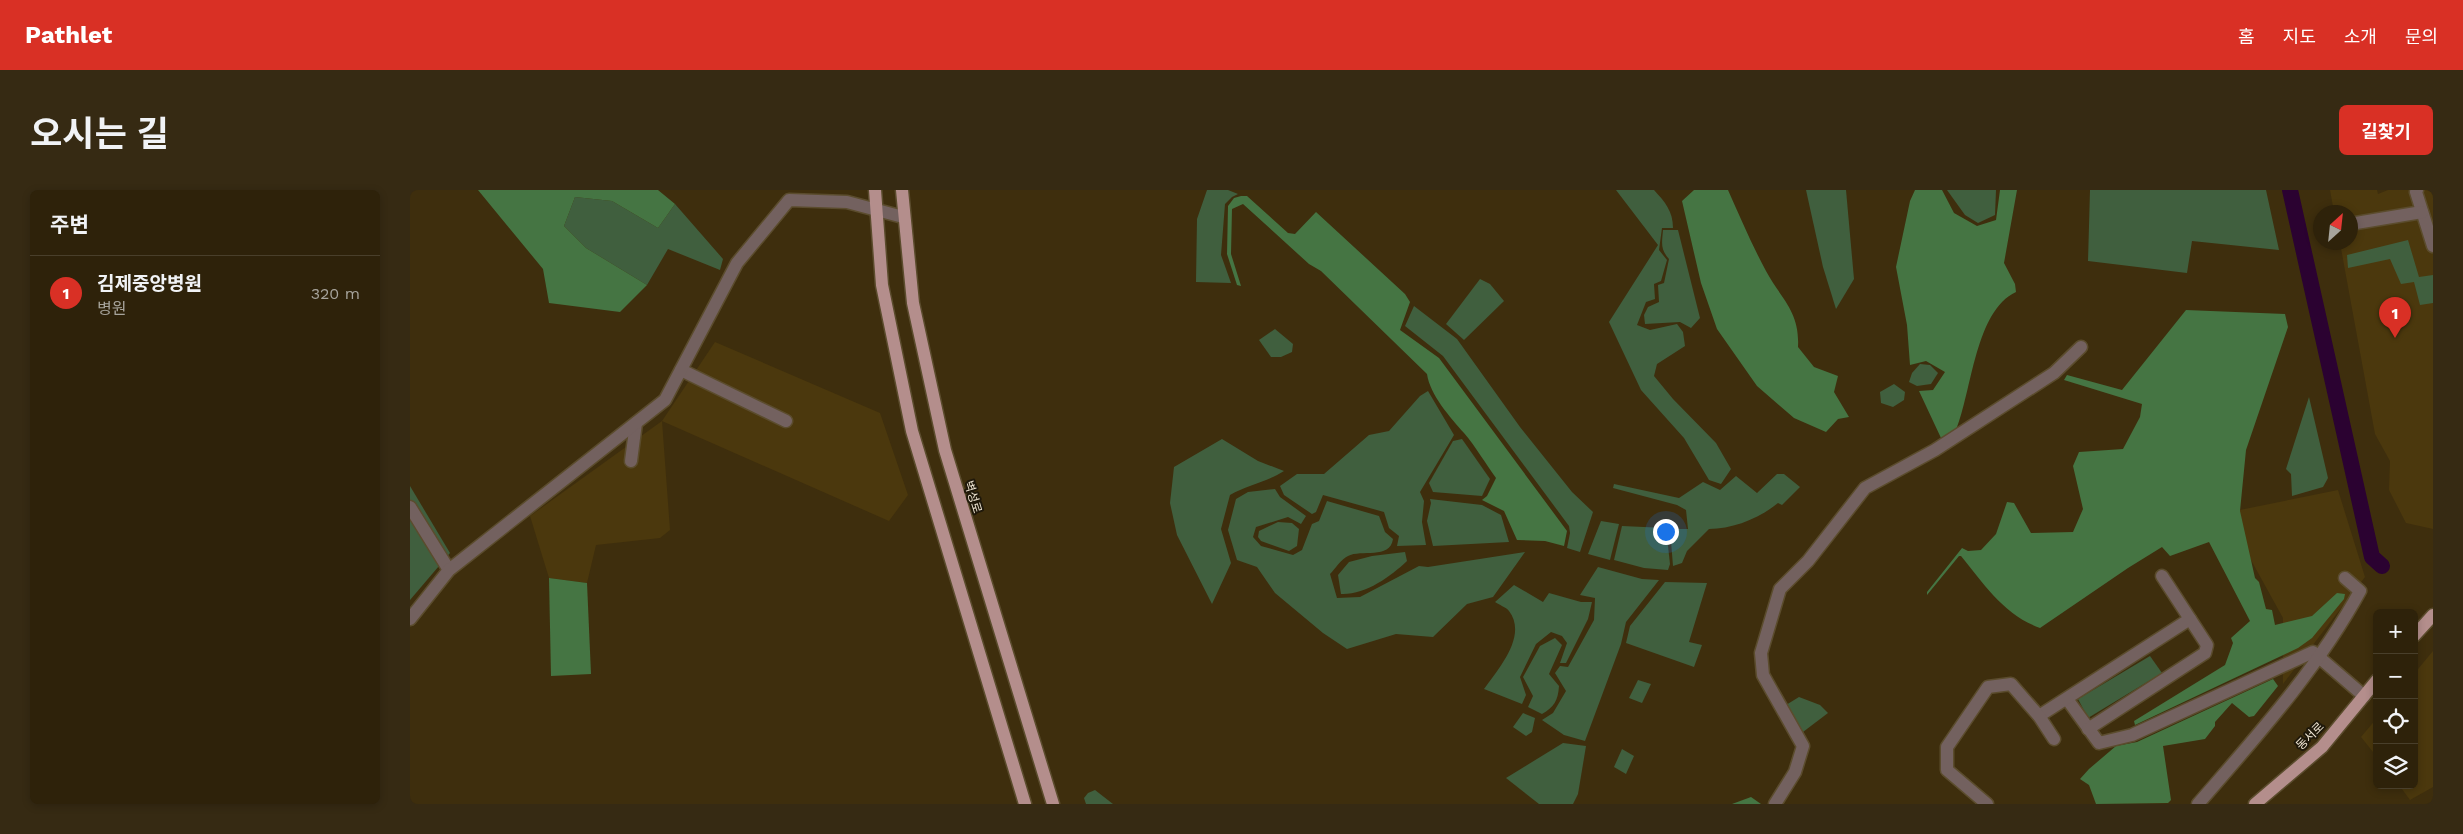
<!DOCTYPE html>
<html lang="ko">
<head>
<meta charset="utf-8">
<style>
	:root { --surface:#2e220a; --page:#362a13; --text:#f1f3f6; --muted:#a7a49c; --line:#493f2b; --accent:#d93025 }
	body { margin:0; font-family:"Work Sans","Noto Sans KR",sans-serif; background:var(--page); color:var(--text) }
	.controls { position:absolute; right:15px; bottom:15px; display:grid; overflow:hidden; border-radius:8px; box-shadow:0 2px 8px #0003 }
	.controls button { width:45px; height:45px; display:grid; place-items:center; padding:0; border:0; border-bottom:1px solid var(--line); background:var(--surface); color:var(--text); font:25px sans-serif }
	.compass { position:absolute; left:1903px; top:15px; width:45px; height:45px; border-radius:50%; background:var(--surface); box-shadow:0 2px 8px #0003; rotate:27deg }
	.you { position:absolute; left:1255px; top:341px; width:18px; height:18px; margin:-12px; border:4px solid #fff; border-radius:50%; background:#1a73e8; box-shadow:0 0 0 8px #1a73e833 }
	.badge { display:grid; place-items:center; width:32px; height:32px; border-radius:50%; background:var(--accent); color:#fff; font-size:16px; font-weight:700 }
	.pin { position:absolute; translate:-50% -41px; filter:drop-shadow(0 1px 2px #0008) }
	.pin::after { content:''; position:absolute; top:26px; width:18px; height:15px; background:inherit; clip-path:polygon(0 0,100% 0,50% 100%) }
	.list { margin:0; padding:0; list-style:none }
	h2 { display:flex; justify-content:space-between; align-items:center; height:65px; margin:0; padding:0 20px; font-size:21px }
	h2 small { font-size:16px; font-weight:400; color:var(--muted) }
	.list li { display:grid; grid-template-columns:32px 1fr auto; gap:15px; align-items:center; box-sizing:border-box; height:75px; padding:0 20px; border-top:1px solid var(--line) }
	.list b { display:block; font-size:19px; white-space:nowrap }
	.list p { margin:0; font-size:16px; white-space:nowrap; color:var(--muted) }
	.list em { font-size:16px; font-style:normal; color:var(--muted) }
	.icon { flex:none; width:28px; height:28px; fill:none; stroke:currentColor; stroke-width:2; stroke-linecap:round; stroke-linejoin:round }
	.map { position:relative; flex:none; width:2023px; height:614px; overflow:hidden; border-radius:8px }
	header { display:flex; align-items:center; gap:30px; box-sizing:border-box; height:70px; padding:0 25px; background:var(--accent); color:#fff }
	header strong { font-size:24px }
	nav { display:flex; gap:28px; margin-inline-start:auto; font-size:18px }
	.intro { display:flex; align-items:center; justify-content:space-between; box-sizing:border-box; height:120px; padding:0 30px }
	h1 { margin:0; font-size:35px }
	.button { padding:12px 22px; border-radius:8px; background:var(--accent); color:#fff; font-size:18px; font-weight:700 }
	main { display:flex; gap:30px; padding:0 30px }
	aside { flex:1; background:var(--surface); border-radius:8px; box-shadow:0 2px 8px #0003 }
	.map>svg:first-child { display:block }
	.built { fill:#4b380d }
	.green { fill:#405f3e }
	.forest { fill:#457543 }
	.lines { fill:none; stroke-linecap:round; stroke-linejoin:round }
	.canal { stroke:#2b0231; stroke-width:16 }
	.minor-casing { stroke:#5b4c2d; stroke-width:15 }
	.major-casing { stroke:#5b4c2d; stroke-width:15 }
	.minor { stroke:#73615f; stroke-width:12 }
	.major { stroke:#b48e8c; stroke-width:12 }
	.labels { text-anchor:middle; stroke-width:4; stroke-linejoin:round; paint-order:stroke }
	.street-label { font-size:12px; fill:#f1e7d5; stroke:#1f180a }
</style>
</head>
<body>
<header>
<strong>Pathlet</strong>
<nav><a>홈</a><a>지도</a><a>소개</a><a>문의</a></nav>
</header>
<div class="intro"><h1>오시는 길</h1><a class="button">길찾기</a></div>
<main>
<aside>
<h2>주변<small></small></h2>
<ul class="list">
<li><span class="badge">1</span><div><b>김제중앙병원</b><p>병원</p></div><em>320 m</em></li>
</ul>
</aside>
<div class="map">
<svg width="2023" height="614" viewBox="0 0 2023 614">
	<rect width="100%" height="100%" fill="#3e2e0d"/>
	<!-- built -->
	<g class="built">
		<polygon points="1920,0 1967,0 1968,4 1978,0 2023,0 2023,339 1996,333 1979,300 1980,271 1965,244 1930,53 1940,52 1940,22 1924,22"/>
		<polygon points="305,152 470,223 498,305 479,331 252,231 260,340 250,348 186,355 177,393 139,388 120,326 252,231"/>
		<polygon points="1928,300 1955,387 1873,494 1873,428 1815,323"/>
		<polygon points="2023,461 2023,597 2000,610 1989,595 2004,595 2004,484"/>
		<polygon points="1967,528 1967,567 1951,547"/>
	</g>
	<!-- green -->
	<g class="green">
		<polygon points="797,0 818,0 828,4 822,7 815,14 811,65 821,93 786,92 787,29"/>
		<path d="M1206 0H1244C1255 12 1263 21 1263 38H1252L1249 60 1257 70 1251 91 1244 94 1245 109 1236 112 1227 135 1240 140 1267 134 1273 142 1275 156 1247 174 1244 186 1263 209 1306 253 1321 279 1311 294 1299 290 1274 248 1231 200 1199 132 1248 55Z"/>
		<polygon points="1396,0 1436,0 1444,89 1426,119 1413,77"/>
		<polygon points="1537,0 1586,0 1585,25 1568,33 1555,25"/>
		<polygon points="1680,0 1856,0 1869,60 1782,51 1777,83 1678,71"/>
		<polygon points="165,7 202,11 248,38 265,14 313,69 310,80 258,59 237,95 176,58 154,36"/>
		<path d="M1253 40H1268L1290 128 1281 138 1270 132 1235 134 1234 125 1238 117 1249 112 1248 95 1254 93 1259 69C1250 59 1252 53 1253 40Z"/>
		<polygon points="1998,50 2009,87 2023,85 2023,113 2010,115 2004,92 1991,94 1980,69 1938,78 1937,65"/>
		<polygon points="1070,89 1080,94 1094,111 1054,150 1036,134"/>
		<polygon points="1004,116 1047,149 1110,237 1162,302 1183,322 1170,362 1157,358 1160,343 1159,336 1033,166 995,136"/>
		<polygon points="865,139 883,154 882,162 871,167 861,167 849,150"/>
		<polygon points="1510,174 1520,175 1528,183 1521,194 1507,196 1499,192 1502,183"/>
		<polygon points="1484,194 1495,202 1494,210 1483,217 1471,213 1470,202"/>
		<polygon points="1018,201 1044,245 1010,302 1014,311 1012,332 1016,355 987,356 989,346 979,338 974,322 913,305 906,322 902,324 874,305 870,296 887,284 914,284 959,245 979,241 1010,206"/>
		<polygon points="1899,207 1918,288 1913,297 1882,306 1881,284 1876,279"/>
		<path d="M812 249 848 271 874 281C857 292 837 295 820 305L811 339 821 373 802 414 767 345 760 313 764 277Z"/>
		<polygon points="1052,249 1080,289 1072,306 1023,302 1019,293 1043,251"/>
		<path d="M1367 284H1374L1390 297 1372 315 1368 313C1350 328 1323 339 1299 339L1277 361 1272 373 1263 376 1260 339H1278L1276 320 1267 315 1203 298 1204 294 1269 308 1293 292 1310 300 1326 286 1347 303Z"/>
		<polygon points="0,296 40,363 0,410"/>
		<path d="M865 299 870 307 896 326 891 334 878 327 846 337 843 347 851 356 883 365 892 360 902 334 909 331 917 311 969 326 975 342 983 349C980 370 951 359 938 366 931 369 925 379 920 384L927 408 950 407 1009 376 1018 377 1115 362 1083 407 1057 414 1023 447 986 444 937 459 913 443 865 403 847 377 827 370 818 340 826 309 838 302Z"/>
		<polygon points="1020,309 1072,315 1091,325 1099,352 1023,356 1017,331 1021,313"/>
		<polygon points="1191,331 1209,334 1200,370 1178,364"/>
		<polygon points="868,332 882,333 889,339 887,356 879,361 851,351 848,347 849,341"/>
		<polygon points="1212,336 1256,338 1260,374 1258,380 1234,378 1204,370"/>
		<path d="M995 362 997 371C980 387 955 405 931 404L928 385 939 372 962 366Z"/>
		<polygon points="1188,377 1232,389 1249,390 1216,432 1211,454 1175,551 1154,545 1132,530 1143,523 1156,501 1145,483 1150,476 1158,477 1184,430 1185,408 1170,405"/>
		<polygon points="1255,392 1297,393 1279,452 1292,455 1284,477 1216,453 1220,436"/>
		<path d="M1104 395 1133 412 1139 403 1171 412H1182L1178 429 1156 473H1150L1157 453 1152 446 1141 442 1126 454 1110 487 1116 505 1112 514 1074 499C1088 479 1118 446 1099 421 1096 417 1089 415 1085 412Z"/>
		<path d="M1145 448 1152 455 1139 484 1149 496C1148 511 1144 517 1132 524L1118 517 1123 506 1113 487 1130 456Z"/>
		<polygon points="1740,466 1752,483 1678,528 1668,509"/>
		<polygon points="1228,490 1241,494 1232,513 1219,508"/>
		<polygon points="1389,507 1410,515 1418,523 1393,542 1376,515"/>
		<polygon points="1113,523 1125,528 1122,542 1116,546 1103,537"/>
		<polygon points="1153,553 1176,556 1168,604 1163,614 1129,614 1096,588"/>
		<polygon points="1212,559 1224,566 1216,584 1204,577"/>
		<polygon points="685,600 703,614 676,614 674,608 678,603"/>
	</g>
	<!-- forest -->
	<g class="forest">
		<polygon points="68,0 248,0 265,14 248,38 202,11 165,7 154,36 176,58 237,95 210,122 139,113 133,79"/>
		<path d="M1284 0H1318C1330 27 1342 55 1356 81 1371 109 1390 121 1388 157L1404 177 1428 186 1424 202 1439 227 1428 229 1416 242 1384 228 1347 196 1307 139 1291 93 1272 11Z"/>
		<path d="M1505 0H1532L1544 23 1567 36 1586 30 1590 0H1607L1594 73 1605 94 1606 102C1565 121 1562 201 1546 240L1531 248 1509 201 1523 200 1535 182 1516 171 1500 175 1497 135 1486 77 1500 11Z"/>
		<path d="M831 6H837L878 43 885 44 906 22 995 104 1000 112 990 140 1029 168 1157 341 1154 356 1135 351 1107 350 1094 321 1072 310 1077 306 1086 288C1075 273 1066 257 1054 243 1040 227 1020 205 1017 184L911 81 899 74 833 14 822 19 821 64 831 96 827 95 817 64 818 16 824 8Z"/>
		<path d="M1776 120 1875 124 1878 137 1836 260 1830 321 1845 388 1849 392 1856 419 1862 420 1865 435 1902 426 1927 403 1935 404 1934 409 1902 448 1888 458 1725 535 1724 531 1815 475 1823 453 1821 448 1840 431 1799 352 1760 366 1752 357 1718 378 1630 438C1594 425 1574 394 1551 366H1549L1517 405V402L1552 358 1558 361 1571 360 1586 344 1597 312 1604 313 1621 343 1663 342 1673 319 1663 276 1669 262 1713 259 1730 227 1732 214 1654 190 1657 185 1712 200Z"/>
		<polygon points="139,388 177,393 181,484 141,486"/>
		<polygon points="1863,489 1868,496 1844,526 1839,527 1822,513 1805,532 1805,536 1795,549 1753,556 1761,610 1758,613 1686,614 1679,595 1670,589 1679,579 1706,556 1727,552"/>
		<polygon points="1341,607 1351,614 1322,614"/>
	</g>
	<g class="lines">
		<!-- canal -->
		<polyline class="canal" points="1880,0 1962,367 1972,376"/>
		<!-- minor casing -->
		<g class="minor-casing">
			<g id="minor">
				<polyline points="2007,0 2006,2 2023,56"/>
				<polyline points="1940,34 2012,22"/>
				<polyline points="271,180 376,231"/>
				<polyline points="221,271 226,233"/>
				<polyline points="0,317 39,380"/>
				<polyline points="0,429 39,380 255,210 327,73 379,10 437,12 493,27"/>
				<polyline points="1657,509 1689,553 1722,545 1903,462 1954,506"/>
				<polyline points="1629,526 1780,429"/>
				<polyline points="1678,539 1795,463 1797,455 1752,386"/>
				<polyline points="1365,614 1385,582 1393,556 1353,485 1351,463 1370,399 1398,371 1455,298 1525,260 1644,183 1671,157"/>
				<polyline points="1577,614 1537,580 1537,557 1578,497 1601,494 1629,526 1644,549"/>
				<path d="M1788 614C1846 547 1907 480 1950 401L1935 388"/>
			</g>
		</g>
		<!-- major casing -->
		<g class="major-casing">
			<g id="major">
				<polyline points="465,0 472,95 502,241 615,614"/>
				<polyline points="492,0 503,113 535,260 643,614"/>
				<polyline points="2004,446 2023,425"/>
				<polyline points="1845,614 1912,557 1967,490"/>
			</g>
		</g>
		<!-- minor -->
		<use href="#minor" class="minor"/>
		<!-- major -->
		<use href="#major" class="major"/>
	</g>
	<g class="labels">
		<!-- street labels -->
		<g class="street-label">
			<text transform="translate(563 307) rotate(73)" y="4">벽성로</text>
			<text transform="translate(1900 546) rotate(-45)" y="4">동서로</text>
		</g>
	</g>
</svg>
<div class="controls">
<button>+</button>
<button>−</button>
<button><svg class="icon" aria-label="locate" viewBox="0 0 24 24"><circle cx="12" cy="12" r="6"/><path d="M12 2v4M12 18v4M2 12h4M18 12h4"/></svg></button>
<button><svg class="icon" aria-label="layers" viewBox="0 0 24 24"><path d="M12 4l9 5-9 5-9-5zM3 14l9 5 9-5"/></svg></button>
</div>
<svg class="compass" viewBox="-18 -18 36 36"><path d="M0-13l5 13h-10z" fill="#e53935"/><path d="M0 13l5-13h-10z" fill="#a7a49c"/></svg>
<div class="you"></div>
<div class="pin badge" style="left:1985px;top:148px">1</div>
</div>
</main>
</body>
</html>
